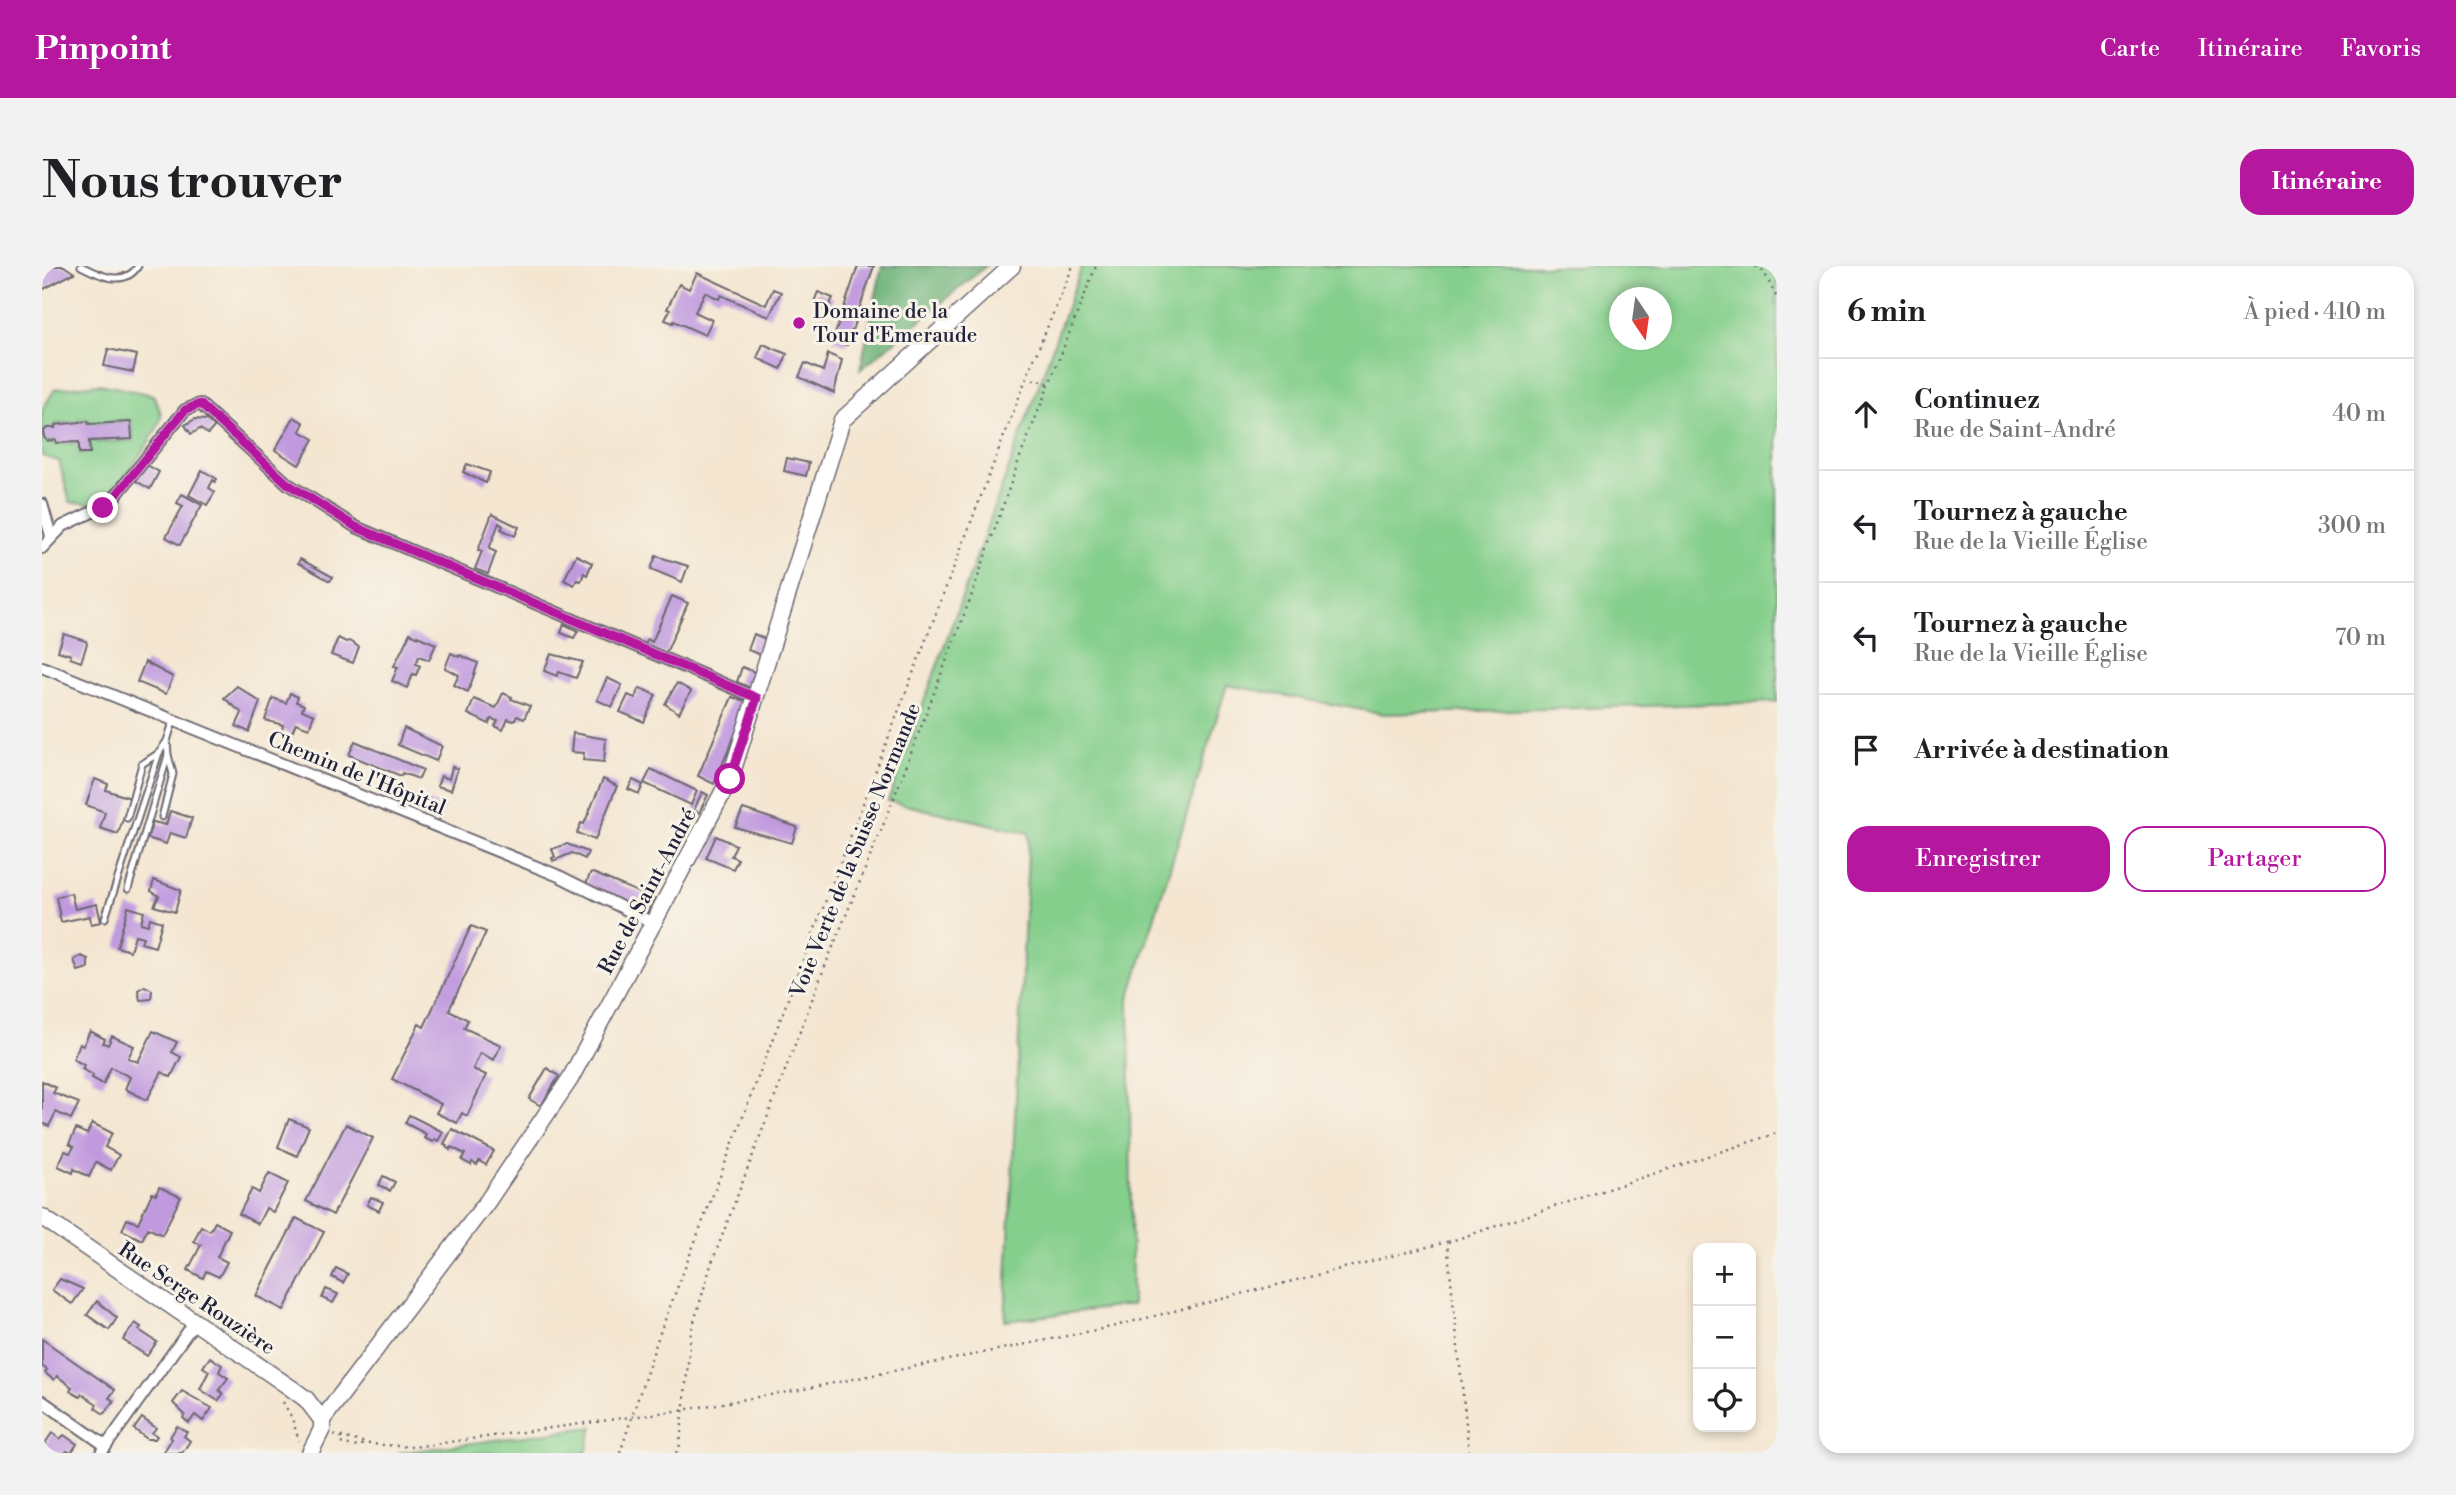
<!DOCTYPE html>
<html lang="fr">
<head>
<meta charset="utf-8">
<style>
	:root { --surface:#fff; --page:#f2f2f2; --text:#202124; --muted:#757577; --line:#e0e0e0; --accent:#b5179e }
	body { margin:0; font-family:"Libre Bodoni",serif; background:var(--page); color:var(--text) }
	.controls { position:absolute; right:21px; bottom:21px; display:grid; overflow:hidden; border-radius:14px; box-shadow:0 4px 10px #0003 }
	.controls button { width:63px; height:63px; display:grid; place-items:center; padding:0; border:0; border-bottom:2px solid var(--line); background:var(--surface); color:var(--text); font:35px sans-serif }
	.compass { position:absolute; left:1567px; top:21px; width:63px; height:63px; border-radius:50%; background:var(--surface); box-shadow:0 4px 10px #0003; rotate:167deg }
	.stop { position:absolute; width:21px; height:21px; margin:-16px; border:5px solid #b5179e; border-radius:50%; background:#fff }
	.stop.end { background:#b5179e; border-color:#fff; box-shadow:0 2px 7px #0008 }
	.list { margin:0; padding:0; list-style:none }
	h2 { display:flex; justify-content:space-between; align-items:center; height:91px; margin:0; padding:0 28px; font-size:30px }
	h2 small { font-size:23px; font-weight:400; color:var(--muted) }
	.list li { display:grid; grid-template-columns:46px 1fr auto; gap:21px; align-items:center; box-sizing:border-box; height:112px; padding:0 28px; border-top:2px solid var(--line) }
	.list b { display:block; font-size:26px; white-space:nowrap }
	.list p { margin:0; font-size:23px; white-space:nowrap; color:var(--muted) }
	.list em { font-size:23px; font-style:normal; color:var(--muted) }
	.actions { display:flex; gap:14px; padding:21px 28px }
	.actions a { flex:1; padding:16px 0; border:2px solid var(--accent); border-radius:21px; text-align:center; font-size:24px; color:var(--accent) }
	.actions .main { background:var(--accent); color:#fff }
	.icon { flex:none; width:38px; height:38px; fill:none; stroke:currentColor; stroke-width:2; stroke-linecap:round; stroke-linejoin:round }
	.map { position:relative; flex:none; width:1735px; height:1187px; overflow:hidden; border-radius:21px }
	header { display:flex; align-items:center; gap:42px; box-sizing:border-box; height:98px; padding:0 35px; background:var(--accent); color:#fff }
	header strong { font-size:33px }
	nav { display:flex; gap:38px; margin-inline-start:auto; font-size:24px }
	.intro { display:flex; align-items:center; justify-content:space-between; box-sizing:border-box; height:168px; padding:0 42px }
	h1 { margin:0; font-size:49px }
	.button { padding:18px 32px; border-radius:21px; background:var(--accent); color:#fff; font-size:24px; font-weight:700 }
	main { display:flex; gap:42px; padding:0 42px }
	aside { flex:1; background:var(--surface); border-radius:21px; box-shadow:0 4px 10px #0003 }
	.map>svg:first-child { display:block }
	.green { fill:#85cf8c; stroke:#547864; stroke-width:2; fill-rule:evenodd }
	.forest { fill:#6cb278; stroke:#476a5a; stroke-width:2 }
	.building { fill:#c099df }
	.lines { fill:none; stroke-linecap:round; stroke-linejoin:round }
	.lane-casing { stroke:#6c6770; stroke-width:9 }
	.street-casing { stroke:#6c6770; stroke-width:14 }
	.secondary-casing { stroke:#6c6770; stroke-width:19 }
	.path { stroke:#6c6770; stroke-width:2.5; stroke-dasharray:2 5; stroke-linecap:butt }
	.lane { stroke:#fff; stroke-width:5 }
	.street { stroke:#fff; stroke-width:10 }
	.secondary { stroke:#fff; stroke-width:16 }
	.route { stroke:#b5179e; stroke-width:9 }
	.poi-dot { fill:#b5179e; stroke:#f7f3e8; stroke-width:2.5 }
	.labels { text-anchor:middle; stroke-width:6; stroke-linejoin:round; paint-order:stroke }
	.poi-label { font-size:21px; fill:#22223b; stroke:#f7f3e8; text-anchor:start }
	.street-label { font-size:21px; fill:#22223b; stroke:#f7f3e8 }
</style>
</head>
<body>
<header>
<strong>Pinpoint</strong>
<nav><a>Carte</a><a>Itinéraire</a><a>Favoris</a></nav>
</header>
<div class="intro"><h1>Nous trouver</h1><a class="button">Itinéraire</a></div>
<main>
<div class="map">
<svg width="1735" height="1187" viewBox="0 0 1735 1187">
	<rect width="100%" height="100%" fill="#f7f3e8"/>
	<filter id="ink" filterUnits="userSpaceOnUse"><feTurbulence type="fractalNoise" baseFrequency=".0143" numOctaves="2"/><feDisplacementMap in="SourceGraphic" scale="14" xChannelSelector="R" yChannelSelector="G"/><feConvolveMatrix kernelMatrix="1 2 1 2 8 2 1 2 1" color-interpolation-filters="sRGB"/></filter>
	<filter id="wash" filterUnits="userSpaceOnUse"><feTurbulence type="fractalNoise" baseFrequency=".00686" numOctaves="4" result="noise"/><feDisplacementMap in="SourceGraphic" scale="28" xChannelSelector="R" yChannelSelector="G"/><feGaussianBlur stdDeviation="1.57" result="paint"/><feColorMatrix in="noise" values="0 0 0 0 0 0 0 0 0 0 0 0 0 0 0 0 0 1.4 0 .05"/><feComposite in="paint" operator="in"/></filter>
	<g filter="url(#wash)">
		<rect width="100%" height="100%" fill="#f4e6d1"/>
		<!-- green -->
		<g class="green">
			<path d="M1040 0H1735V436L1343 448 1185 419 1087 733 1090 1039 963 1055 987 567 846 535ZM1577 32H1619V74H1577Z"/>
			<path d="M57 118 111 129C114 135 119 144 119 150 118 168 73 221 61 238L28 236 17 195 0 190V144L13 123ZM36 154H46L47 158 88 154 91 173 89 175 81 174 80 176 79 174 72 176 65 175 64 177 63 175 56 177 55 175H47L48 186 38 188 37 176 30 178 29 176 22 178V176L15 177 14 179V174L5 175 2 171 1 166 5 162H13V157L14 159 21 157 28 158 29 156 36 158Z"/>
			<polygon points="551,1161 544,1187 355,1187"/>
		</g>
		<!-- forest -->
		<polygon class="forest" points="840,0 944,0 818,104"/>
		<g id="blocks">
			<!-- building -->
			<g class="building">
				<polygon points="0,0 22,0 32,7 0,24"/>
				<polygon points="816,0 832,0 805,79 791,74"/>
				<polygon points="655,7 724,39 731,23 739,26 727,51 679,29 677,33 663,26 653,46 670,54 663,69 632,55 631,57 623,54 628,44 625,43 637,18 647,23"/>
				<polygon points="776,26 791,32 786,42 772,36"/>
				<polygon points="721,78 745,88 739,103 715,92"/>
				<polygon points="66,83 95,89 91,106 62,100"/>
				<polygon points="786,88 800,94 792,127 757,111 763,97 781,105"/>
				<polygon points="252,151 262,157 258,165 272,173 257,199 233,184"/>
				<polygon points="153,153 164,154 173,160 166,168 158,163 149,168 143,159"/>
				<polygon points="46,155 47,158 89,156 90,173 47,175 48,187 37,187 37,176 14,177 14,174 5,175 2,171 1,166 5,162 13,162 13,159"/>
				<polygon points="745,192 767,197 764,210 742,205"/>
				<polygon points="425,198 448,206 444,217 421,206"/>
				<polygon points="105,199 117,206 108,223 94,215"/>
				<polygon points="160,204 175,213 173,216 171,214 167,222 173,226 165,239 147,229"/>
				<polygon points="140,228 160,239 138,279 124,271 141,240 135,237"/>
				<polygon points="450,248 477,261 473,270 459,263 461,260 457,257 447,283 454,286 446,308 433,303 440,285 436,284"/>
				<polygon points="534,289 550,297 545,309 542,307 539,315 535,314 532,319 522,314"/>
				<polygon points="614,290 646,300 640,316 609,303"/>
				<polygon points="258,293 291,311 288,315 256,297"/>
				<polygon points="630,330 646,337 623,389 602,380 605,373 610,376"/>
				<polygon points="522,358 536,365 532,372 519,367"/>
				<polygon points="368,367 394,378 387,394 377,390 374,398 378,400 374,409 371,408 365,422 350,415 356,401 352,400"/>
				<polygon points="22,368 44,375 45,378 39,396 28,392 29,389 16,385"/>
				<polygon points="712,368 725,374 721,390 706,384"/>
				<polygon points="296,372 304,376 307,375 317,381 311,397 289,389"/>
				<polygon points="409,387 417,391 418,389 436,397 426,426 412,419 417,409 403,402"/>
				<polygon points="509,388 541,396 534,412 517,406 515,410 502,405"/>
				<polygon points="103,396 131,411 124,428 95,416"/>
				<polygon points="700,401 715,407 711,423 695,416"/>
				<polygon points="565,412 580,419 570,441 555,434"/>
				<polygon points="635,417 649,425 637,447 623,438"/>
				<polygon points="195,420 218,436 207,466 194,460 200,447 182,432"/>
				<polygon points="598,422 614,429 602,456 578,446 586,429 593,432"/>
				<polygon points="248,427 256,431 254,436 262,439 260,444 272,449 267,462 254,457 249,468 240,464 241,459 223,454 231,432 244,437"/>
				<polygon points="461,427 470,431 469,433 488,440 482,453 475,450 472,455 466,453 461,464 453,460 456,455 449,453 447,458 426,448 432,433 454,442"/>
				<polygon points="690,431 707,436 672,518 656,510"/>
				<polygon points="362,462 400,480 394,495 356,479"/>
				<polygon points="531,467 564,473 562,496 541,494 542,487 529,486"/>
				<polygon points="313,475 381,504 377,513 360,507 359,510 307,489"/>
				<polygon points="410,501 416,502 409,524 395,520 399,510 407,513"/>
				<polygon points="609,503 655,525 649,539 602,517"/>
				<polygon points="53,513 66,518 64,524 88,532 76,568 58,562 63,546 44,539"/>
				<polygon points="561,513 575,520 553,574 535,567 539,557 542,558"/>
				<polygon points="591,514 601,519 597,528 586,523"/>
				<polygon points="660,526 666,529 657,547 652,544"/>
				<polygon points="366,528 402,541 396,557 369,546 361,540"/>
				<polygon points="701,543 755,561 750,577 693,561"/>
				<polygon points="128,545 150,552 144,572 128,567 124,578 105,572 111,556 124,559"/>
				<polygon points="674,570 694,579 689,590 696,593 691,603 664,592"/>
				<polygon points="525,578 546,586 543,593 530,587 511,595 510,592 513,591 510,583"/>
				<polygon points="551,607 612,633 605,647 543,620 548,608"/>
				<polygon points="112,614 139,624 133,646 112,640 117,630 109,625"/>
				<polygon points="29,627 33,643 55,638 59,656 49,658 48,650 19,656 14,631"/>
				<polygon points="86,641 102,646 99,657 106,659 108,652 120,656 113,681 99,677 101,671 93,669 88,685 75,681"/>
				<polygon points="429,660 444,666 407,744 426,754 422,762 459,779 452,794 438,787 431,803 444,809 425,850 420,847 415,857 394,847 399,838 350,813 377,758 382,761"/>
				<polygon points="39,690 46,693 46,702 36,705 32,694"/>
				<polygon points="103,720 110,724 109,733 98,734 96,724"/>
				<polygon points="48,765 63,773 61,777 66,779 70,770 92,780 86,792 96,796 111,765 135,776 130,786 139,791 129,811 120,806 105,834 83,823 88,811 69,801 61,818 50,812 51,809 40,803 42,799 31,793 38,778 41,780"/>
				<polygon points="505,802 517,810 499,840 487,833"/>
				<polygon points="0,815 14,822 11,827 37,837 29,853 14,846 7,860 0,857"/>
				<polygon points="367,849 401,866 396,875 393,873 391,876 382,872 384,868 363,857"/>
				<polygon points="247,853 267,861 255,890 236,881"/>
				<polygon points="50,857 70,867 63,881 77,889 69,904 54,896 47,911 32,903 31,907 16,900 23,885 28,887 32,881 27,878 34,863 45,868"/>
				<polygon points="304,858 331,872 291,949 264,935"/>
				<polygon points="410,863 452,885 444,899 437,895 435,899 430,896 429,899 420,894 423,888 409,881 408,884 404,881 405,879 402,878"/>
				<polygon points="227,907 246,917 231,946 224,942 216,958 197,948 210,923 217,927"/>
				<polygon points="341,910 353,916 348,925 337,919"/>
				<polygon points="117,921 139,931 120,969 106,962 100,974 80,964 85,953 96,957 110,927 114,929"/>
				<polygon points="329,931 341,936 337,945 325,939"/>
				<polygon points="254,952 282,966 242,1044 214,1030"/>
				<polygon points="173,956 188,964 175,991 185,996 177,1011 164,1005 161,1012 146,1004 159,979 152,975 159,960 168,965"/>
				<polygon points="294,1002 306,1008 301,1017 290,1011"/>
				<polygon points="18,1013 41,1023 30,1038 10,1024"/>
				<polygon points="284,1023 296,1028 291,1037 280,1032"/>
				<polygon points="55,1035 75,1052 67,1064 45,1049"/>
				<polygon points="93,1057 99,1061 97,1064 115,1076 105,1090 81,1074"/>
				<polygon points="0,1073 73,1124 67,1132 72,1135 62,1148 53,1142 55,1138 40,1128 38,1131 28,1125 30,1121 15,1110 12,1114 3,1107 5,1104 0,1100"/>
				<polygon points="168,1091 180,1099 177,1106 186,1112 177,1124 181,1128 176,1135 158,1123 167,1105 161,1101"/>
				<polygon points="140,1125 170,1142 161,1155 153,1149 147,1157 141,1152 143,1149 131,1137"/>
				<polygon points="100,1152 114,1162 110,1167 115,1170 113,1173 105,1173 92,1163"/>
				<polygon points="135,1160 145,1166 142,1170 148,1175 140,1187 121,1187 130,1173 128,1171"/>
				<polygon points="10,1167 18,1173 22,1169 35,1178 29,1187 25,1185 23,1187 0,1187 0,1182"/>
			</g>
		</g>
	</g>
	<g filter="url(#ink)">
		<use href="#blocks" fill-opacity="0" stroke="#6c6770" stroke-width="2"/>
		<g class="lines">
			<!-- lane casing -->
			<g class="lane-casing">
				<g id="lane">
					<path d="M39 0C57 9 82 22 96 0"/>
					<polyline points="120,551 131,508 126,489"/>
					<polyline points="85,552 100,498 117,487"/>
					<polyline points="86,623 126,489 125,475 132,453"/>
					<polyline points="63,652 117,487 125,475"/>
				</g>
			</g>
			<!-- street casing -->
			<g class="street-casing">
				<g id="street">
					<polyline points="0,238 9,270"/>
					<polyline points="0,282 21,260 67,238 143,144 158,138 246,218 314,261 715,432"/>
					<polyline points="0,401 517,610 611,657"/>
					<polyline points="0,1135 64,1180"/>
					<polyline points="59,1187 152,1057"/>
				</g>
			</g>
			<!-- secondary casing -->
			<g class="secondary-casing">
				<g id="secondary">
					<polyline points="0,951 249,1122 264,1133 280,1154"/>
					<polyline points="268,1187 280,1163 280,1154 445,936 528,813 688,513 800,154 970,0"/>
				</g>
			</g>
			<!-- path -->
			<g class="path">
				<polyline points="1714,0 1722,6 1735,32"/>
				<polyline points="984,113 1001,115 1007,118"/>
				<polyline points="1406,976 1735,867"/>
				<polyline points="241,1136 250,1152 257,1175"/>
				<polyline points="292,1169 328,1178 371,1181 640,1144 757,1124 1069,1061 1405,976 1427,1187"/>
				<polyline points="299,1171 298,1177 316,1181 323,1177"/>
				<polyline points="578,1187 616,1072 987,105 1031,0"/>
				<polyline points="634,1187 638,1179 649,1066 669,999 781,705 847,545 890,432 930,328 978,191 1054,0"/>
			</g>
			<!-- lane -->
			<use href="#lane" class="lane"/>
			<!-- street -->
			<use href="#street" class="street"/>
			<!-- secondary -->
			<use href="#secondary" class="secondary"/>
		</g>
	</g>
	<g class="lines" filter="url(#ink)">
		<!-- route -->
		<polyline class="route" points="61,242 67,238 143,144 158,138 246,218 314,261 715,432 688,513"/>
	</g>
	<!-- markers -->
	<circle class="poi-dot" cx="757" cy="57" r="7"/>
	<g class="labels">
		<!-- poi labels -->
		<g class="poi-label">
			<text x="771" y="52">Domaine de la<tspan x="771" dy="24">Tour d'Emeraude</tspan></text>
		</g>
		<!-- street labels -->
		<g class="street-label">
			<text transform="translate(315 507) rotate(22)" y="7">Chemin de l'Hôpital</text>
			<text transform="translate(813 584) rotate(-68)" y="7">Voie Verte de la Suisse Normande</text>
			<text transform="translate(605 625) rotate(-62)" y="7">Rue de Saint-André</text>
			<text transform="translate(155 1032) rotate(34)" y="7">Rue Serge Rouzière</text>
		</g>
	</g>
</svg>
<div class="controls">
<button>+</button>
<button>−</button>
<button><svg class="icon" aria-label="locate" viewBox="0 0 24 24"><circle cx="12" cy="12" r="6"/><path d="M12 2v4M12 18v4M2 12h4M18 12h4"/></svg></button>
</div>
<svg class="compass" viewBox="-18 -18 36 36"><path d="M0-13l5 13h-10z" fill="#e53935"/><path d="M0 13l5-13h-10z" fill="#757577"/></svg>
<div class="stop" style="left:688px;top:513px"></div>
<div class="stop end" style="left:61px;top:242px"></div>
</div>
<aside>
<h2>6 min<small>À pied · 410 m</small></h2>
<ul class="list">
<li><svg class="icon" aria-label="ahead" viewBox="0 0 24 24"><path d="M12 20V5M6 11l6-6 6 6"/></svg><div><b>Continuez</b><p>Rue de Saint-André</p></div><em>40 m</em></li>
<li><svg class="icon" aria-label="left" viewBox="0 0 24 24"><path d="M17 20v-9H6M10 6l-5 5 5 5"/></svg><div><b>Tournez à gauche</b><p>Rue de la Vieille Église</p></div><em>300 m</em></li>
<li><svg class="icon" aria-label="left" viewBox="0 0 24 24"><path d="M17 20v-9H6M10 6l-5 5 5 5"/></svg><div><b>Tournez à gauche</b><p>Rue de la Vieille Église</p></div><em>70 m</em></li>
<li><svg class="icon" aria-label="arrive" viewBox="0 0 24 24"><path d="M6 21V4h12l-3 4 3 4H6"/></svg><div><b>Arrivée à destination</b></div></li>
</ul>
<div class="actions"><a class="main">Enregistrer</a><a>Partager</a></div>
</aside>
</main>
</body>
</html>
